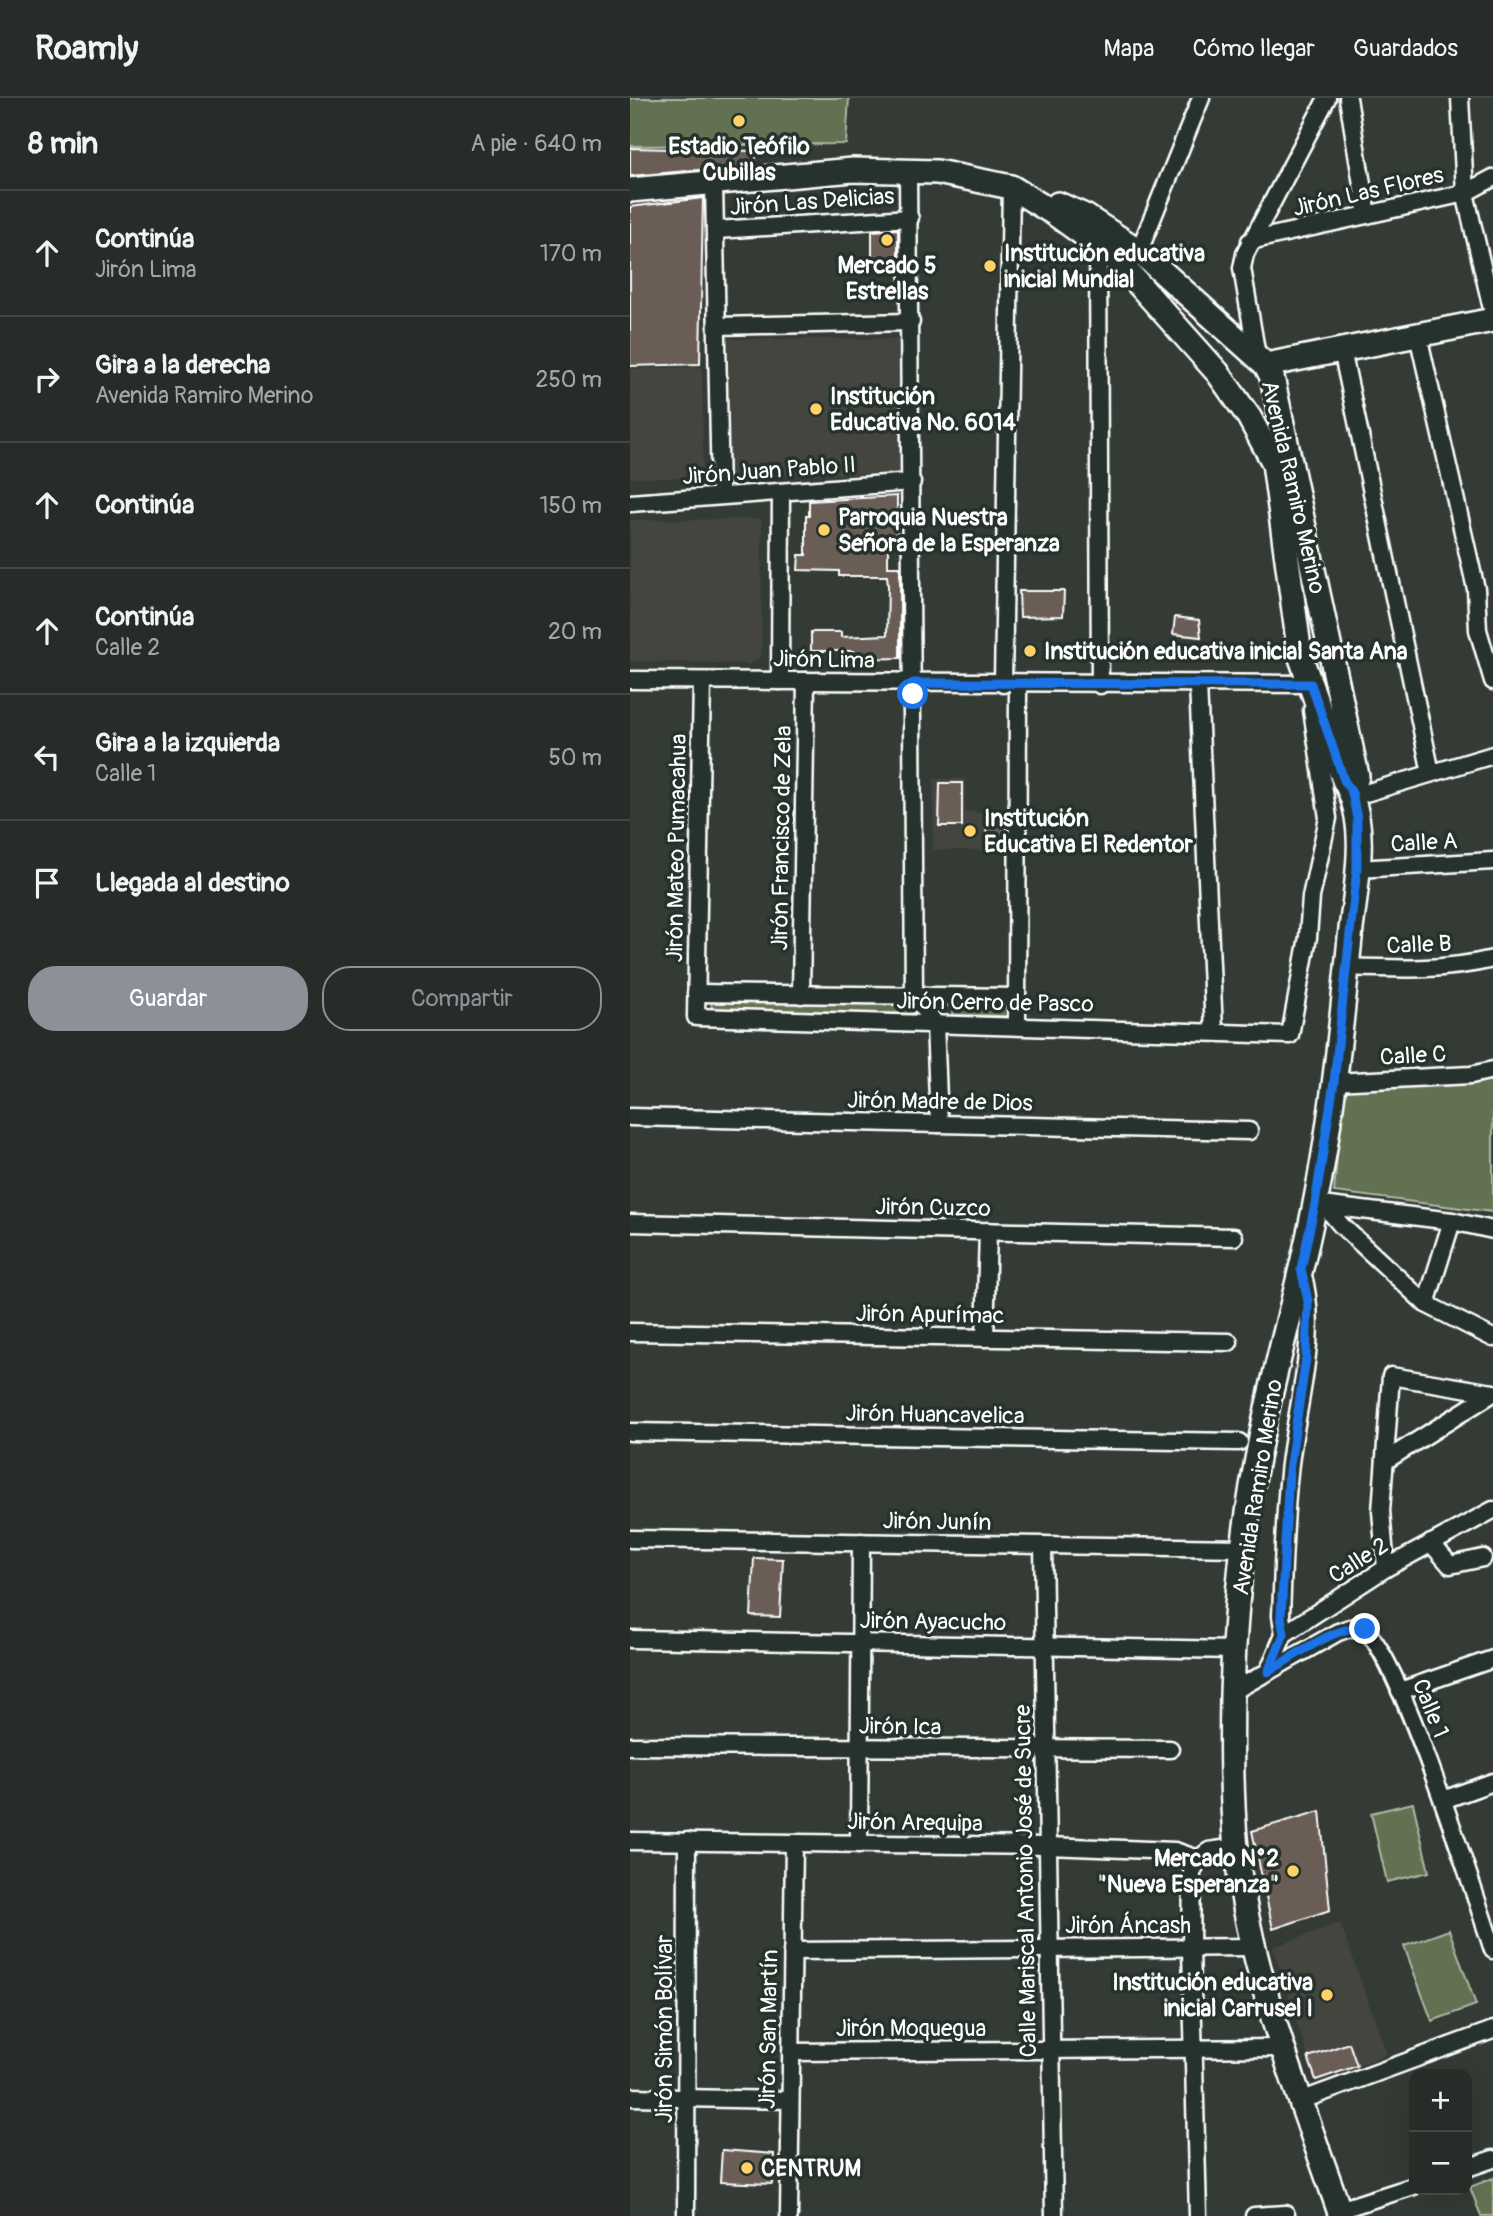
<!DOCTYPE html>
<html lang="es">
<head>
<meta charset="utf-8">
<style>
	:root { --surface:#272c28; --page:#2f3430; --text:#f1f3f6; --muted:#a4a7a8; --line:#434845; --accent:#8c9099 }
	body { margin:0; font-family:Pangolin,sans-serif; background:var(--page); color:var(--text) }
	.controls { position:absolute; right:21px; bottom:21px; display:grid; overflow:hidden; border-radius:14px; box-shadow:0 7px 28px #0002 }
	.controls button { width:63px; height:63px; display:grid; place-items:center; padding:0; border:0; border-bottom:2px solid var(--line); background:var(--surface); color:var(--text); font:35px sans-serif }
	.stop { position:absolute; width:21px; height:21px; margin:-16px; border:5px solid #1a73e8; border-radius:50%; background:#fff }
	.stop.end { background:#1a73e8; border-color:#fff; box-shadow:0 2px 7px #0008 }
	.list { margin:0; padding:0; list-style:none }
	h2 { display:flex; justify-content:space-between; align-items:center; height:91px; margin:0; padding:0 28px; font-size:30px }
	h2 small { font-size:23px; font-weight:400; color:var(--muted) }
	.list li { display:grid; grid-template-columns:46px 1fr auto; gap:21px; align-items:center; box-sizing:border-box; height:126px; padding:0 28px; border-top:2px solid var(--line) }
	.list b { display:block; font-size:26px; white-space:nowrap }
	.list p { margin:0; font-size:23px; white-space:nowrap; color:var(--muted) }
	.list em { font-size:23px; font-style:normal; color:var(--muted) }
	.actions { display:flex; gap:14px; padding:21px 28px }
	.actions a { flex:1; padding:16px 0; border:2px solid var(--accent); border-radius:28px; text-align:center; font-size:24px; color:var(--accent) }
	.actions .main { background:var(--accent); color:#fff }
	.icon { flex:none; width:38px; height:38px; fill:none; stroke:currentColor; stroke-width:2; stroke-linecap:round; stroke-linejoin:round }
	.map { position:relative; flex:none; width:863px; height:2118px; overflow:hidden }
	header { display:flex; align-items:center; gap:42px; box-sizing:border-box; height:98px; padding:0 35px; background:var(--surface); border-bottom:2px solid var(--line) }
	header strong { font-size:33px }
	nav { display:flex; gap:38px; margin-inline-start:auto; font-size:24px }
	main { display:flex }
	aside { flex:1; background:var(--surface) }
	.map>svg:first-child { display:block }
	.built { fill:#44453f }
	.green { fill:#637152; stroke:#b1b8a8; stroke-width:2 }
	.building { fill:#6a5d57; stroke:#fff; stroke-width:2 }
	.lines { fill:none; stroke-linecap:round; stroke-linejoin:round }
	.street-casing { stroke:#fff; stroke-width:21 }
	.secondary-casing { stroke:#fff; stroke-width:28 }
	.street { stroke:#26332d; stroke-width:16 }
	.secondary { stroke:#26332d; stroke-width:23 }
	.route { stroke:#1a73e8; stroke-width:9 }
	.poi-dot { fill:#ffd166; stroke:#26332d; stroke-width:2.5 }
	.labels { text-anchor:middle; stroke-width:7; stroke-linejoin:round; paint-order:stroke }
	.poi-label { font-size:23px; font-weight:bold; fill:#fff; stroke:#26332d; text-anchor:start }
	.street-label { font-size:23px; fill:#fff; stroke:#26332d }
</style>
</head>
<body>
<header>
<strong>Roamly</strong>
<nav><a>Mapa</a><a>Cómo llegar</a><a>Guardados</a></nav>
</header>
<main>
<aside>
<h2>8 min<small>A pie · 640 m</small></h2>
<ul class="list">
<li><svg class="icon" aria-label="ahead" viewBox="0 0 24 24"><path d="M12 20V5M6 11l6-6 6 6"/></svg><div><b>Continúa</b><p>Jirón Lima</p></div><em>170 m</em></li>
<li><svg class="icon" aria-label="right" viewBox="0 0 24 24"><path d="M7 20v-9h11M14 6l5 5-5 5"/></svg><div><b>Gira a la derecha</b><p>Avenida Ramiro Merino</p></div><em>250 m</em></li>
<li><svg class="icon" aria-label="ahead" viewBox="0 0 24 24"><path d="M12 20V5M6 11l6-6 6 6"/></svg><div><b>Continúa</b></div><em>150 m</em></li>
<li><svg class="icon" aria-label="ahead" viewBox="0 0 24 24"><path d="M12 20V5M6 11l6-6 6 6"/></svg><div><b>Continúa</b><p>Calle 2</p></div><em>20 m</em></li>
<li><svg class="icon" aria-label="left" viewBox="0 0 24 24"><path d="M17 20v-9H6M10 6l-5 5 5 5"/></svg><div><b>Gira a la izquierda</b><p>Calle 1</p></div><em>50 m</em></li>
<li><svg class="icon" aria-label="arrive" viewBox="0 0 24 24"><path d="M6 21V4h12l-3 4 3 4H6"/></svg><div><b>Llegada al destino</b></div></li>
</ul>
<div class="actions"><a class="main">Guardar</a><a>Compartir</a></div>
</aside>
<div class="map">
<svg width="863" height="2118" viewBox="0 0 863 2118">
	<rect width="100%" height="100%" fill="#343b35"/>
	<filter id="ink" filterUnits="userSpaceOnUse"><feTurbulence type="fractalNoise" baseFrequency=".0143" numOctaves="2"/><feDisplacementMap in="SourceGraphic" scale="14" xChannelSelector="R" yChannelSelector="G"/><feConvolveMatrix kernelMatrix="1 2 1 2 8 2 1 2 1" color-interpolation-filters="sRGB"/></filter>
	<g filter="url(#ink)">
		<!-- built -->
		<g class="built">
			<polygon points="99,241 267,241 274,247 272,375 98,378"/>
			<polygon points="72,269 73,380 0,380 0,271"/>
			<polygon points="132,421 131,559 121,566 0,563 0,422"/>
			<polygon points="304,681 335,681 335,714 377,715 377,752 303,752"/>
			<polygon points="710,1825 757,1956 727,1968 719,1945 678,1959 643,1849"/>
		</g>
		<!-- green -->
		<g class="green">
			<polygon points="0,0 219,0 216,46 0,48"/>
			<polygon points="82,902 284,907 289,916 81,913"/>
			<polygon points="323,905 377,906 377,918 322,917"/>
			<polygon points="845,982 863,983 863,1114 704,1094 713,991"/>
			<polygon points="783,1705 799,1774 757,1784 741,1715"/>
			<polygon points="819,1832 846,1907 802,1923 774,1848"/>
			<polygon points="863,2080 863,2118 851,2118 840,2089"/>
		</g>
		<!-- building -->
		<g class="building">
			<polygon points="0,50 125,53 126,67 0,78"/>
			<polygon points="73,100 70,266 0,268 0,109"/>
			<polygon points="268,131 268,164 242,164 242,133"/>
			<polygon points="267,398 267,435 258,443 258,469 270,469 270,560 224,561 224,553 181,553 181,534 211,534 211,539 257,537 258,488 257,478 209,478 209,473 168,472 169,457 176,457 176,418 179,418 179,403"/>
			<polygon points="389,493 434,493 433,518 390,519"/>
			<polygon points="545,519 569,522 571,539 543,536"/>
			<polygon points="310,685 332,685 332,728 309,728"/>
			<polygon points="357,716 376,716 376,751 356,750"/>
			<polygon points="124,1460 153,1461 150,1519 121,1518"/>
			<polygon points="690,1713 700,1812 643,1831 622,1733"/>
			<polygon points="719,1945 727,1968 686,1982 678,1959"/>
			<polygon points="92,2052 144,2056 142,2086 90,2084"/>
		</g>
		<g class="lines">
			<!-- street casing -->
			<g class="street-casing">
				<g id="street">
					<polyline points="718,0 737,117"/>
					<polyline points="830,0 835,95 863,215"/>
					<polyline points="278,72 284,898 305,925 309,1026"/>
					<polyline points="84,85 90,398"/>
					<polyline points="86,132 280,120"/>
					<polyline points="620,143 835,95 863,80"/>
					<polyline points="468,147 470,587"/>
					<polyline points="509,153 571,0"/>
					<polyline points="87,228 281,224"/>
					<polyline points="788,237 846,491 848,532 863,583"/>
					<polyline points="712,252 801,675"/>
					<polyline points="627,258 612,170 615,156 697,0"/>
					<polyline points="0,405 282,384"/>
					<polyline points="0,582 681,586"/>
					<polyline points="72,583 66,919 660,937 678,839 681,799 698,720 682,612"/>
					<polyline points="150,583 151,394"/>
					<polyline points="373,586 381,89"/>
					<polyline points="568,587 584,932"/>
					<polyline points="722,699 863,657"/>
					<polyline points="727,771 863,763"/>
					<path d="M717 869C766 871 814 873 863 861"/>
					<polyline points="66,895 387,899"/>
					<polyline points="171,897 176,583"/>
					<polyline points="387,928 388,586"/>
					<polyline points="704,984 841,977 863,972"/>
					<polyline points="0,1019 619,1033"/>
					<polyline points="691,1107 822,1123 863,1132"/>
					<polyline points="694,1107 711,1127 796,1206 863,1240"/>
					<polyline points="0,1125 604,1139"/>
					<polyline points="796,1206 822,1123"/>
					<polyline points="0,1234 599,1244"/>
					<polyline points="355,1240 358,1133"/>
					<polyline points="0,1334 609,1344"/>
					<polyline points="755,1363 863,1295"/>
					<polyline points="0,1441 613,1450"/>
					<polyline points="801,1445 820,1467 853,1460"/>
					<polyline points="413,1447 424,2118"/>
					<polyline points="756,1470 751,1413 761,1278 863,1295"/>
					<path d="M654 1536 651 1518C653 1471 654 1422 659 1375 665 1310 691 1238 672 1174"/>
					<polyline points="0,1541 605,1552"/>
					<polyline points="638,1574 654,1536 756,1470 863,1412"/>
					<polyline points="770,1593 863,1561"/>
					<path d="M602 1594 708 1534C716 1532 725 1526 733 1531 766 1548 847 1803 863 1852"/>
					<polyline points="0,1648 540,1651"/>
					<polyline points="813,1702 863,1684"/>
					<polyline points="0,1743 418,1748 545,1753 568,1761 579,1753 606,1749"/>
					<polyline points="229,1746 231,1444"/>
					<polyline points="162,1853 623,1849"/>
					<polyline points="161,1954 653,1950"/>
					<polyline points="0,1999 160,2002"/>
					<polyline points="670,2003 863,1932"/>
					<polyline points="837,2070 863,2061"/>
					<polyline points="709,2112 784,2088"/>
					<polyline points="56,2118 57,1743"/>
					<polyline points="159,2118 164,1745"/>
					<polyline points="568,2118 561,1851 562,1775 568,1761"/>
					<polyline points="624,2118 656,2116"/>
				</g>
			</g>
			<!-- secondary casing -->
			<g class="secondary-casing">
				<g id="secondary">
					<path d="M0 92 223 72 307 74 381 89 425 116 468 147 496 172 588 275 619 319 644 365 670 557 714 682C741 727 725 791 720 840 711 930 702 1022 684 1111 669 1188 646 1263 631 1340 614 1424 604 1511 602 1596 601 1647 601 1700 606 1750 620 1878 670 1998 711 2118"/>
					<polyline points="428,106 455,118 509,153 636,267 642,279 727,678 724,688"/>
					<polyline points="636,267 863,222"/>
				</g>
			</g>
			<!-- street -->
			<use href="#street" class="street"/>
			<!-- secondary -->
			<use href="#secondary" class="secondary"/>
		</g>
	</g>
	<g class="lines" filter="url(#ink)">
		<!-- route -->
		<path class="route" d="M283 596V585L681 586 714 682 722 695 727 721V771L704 984 685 1106 671 1171 678 1203 676 1260 659 1373 651 1518 654 1536 638 1574C660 1561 712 1523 735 1531"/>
	</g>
	<!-- markers -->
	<g class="poi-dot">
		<circle cx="109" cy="23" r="7"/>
		<circle cx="257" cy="142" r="7"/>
		<circle cx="360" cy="168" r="7"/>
		<circle cx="186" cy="311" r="7"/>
		<circle cx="194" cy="432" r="7"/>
		<circle cx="400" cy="553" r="7"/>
		<circle cx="340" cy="733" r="7"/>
		<circle cx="663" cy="1773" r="7"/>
		<circle cx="697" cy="1897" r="7"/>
		<circle cx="117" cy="2070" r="7"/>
	</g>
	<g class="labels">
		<!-- poi labels -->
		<g class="poi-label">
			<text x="109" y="56" text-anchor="middle">Estadio Teófilo<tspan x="109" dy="26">Cubillas</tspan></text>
			<text x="374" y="163">Institución educativa<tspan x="374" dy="26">inicial Mundial</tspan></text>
			<text x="257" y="175" text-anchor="middle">Mercado 5<tspan x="257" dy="26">Estrellas</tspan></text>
			<text x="200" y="306">Institución<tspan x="200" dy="26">Educativa No. 6014</tspan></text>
			<text x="208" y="427">Parroquia Nuestra<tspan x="208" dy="26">Señora de la Esperanza</tspan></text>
			<text x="414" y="561">Institución educativa inicial Santa Ana</text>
			<text x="354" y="728">Institución<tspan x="354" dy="26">Educativa El Redentor</tspan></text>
			<text x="649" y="1768" text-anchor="end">Mercado N°2<tspan x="649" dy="26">"Nueva Esperanza"</tspan></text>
			<text x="683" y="1892" text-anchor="end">Institución educativa<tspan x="683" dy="26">inicial Carrusel I</tspan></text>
			<text x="131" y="2078">CENTRUM</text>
		</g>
		<!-- street labels -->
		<g class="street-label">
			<text transform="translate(738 93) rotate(-13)" y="8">Jirón Las Flores</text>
			<text transform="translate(182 103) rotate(-4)" y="8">Jirón Las Delicias</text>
			<text transform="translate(139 372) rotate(-4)" y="8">Jirón Juan Pablo II</text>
			<text transform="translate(664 389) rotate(77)" y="8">Avenida Ramiro Merino</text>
			<text transform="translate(194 561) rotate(1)" y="8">Jirón Lima</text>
			<text transform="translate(151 740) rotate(-89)" y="8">Jirón Francisco de Zela</text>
			<text transform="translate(794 744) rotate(-3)" y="8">Calle A</text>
			<text transform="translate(46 750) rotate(-89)" y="8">Jirón Mateo Pumacahua</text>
			<text transform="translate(789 846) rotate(-2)" y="8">Calle B</text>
			<text transform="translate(365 904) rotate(1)" y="8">Jirón Cerro de Pasco</text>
			<text transform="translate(783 957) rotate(-3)" y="8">Calle C</text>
			<text transform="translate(310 1003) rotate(1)" y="8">Jirón Madre de Dios</text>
			<text transform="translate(303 1109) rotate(1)" y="8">Jirón Cuzco</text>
			<text transform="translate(300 1216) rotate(1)" y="8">Jirón Apurímac</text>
			<text transform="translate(305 1316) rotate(1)" y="8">Jirón Huancavelica</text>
			<text transform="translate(627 1389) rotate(-81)" y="8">Avenida Ramiro Merino</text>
			<text transform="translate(307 1423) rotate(1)" y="8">Jirón Junín</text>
			<text transform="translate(728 1462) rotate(-32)" y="8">Calle 2</text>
			<text transform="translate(303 1523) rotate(1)" y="8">Jirón Ayacucho</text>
			<text transform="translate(801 1610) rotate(68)" y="8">Calle 1</text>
			<text transform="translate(270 1628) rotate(1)" y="8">Jirón Ica</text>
			<text transform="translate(285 1724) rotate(1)" y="8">Jirón Arequipa</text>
			<text transform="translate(395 1783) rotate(-91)" y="8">Calle Mariscal Antonio José de Sucre</text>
			<text x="498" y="1835">Jirón Áncash</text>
			<text x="281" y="1938">Jirón Moquegua</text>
			<text transform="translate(34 1931) rotate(-90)" y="8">Jirón Simón Bolívar</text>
			<text transform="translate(138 1931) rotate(-89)" y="8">Jirón San Martín</text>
		</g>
	</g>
</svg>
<div class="controls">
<button>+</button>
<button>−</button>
</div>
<div class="stop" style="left:283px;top:596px"></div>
<div class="stop end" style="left:735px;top:1531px"></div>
</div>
</main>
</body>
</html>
